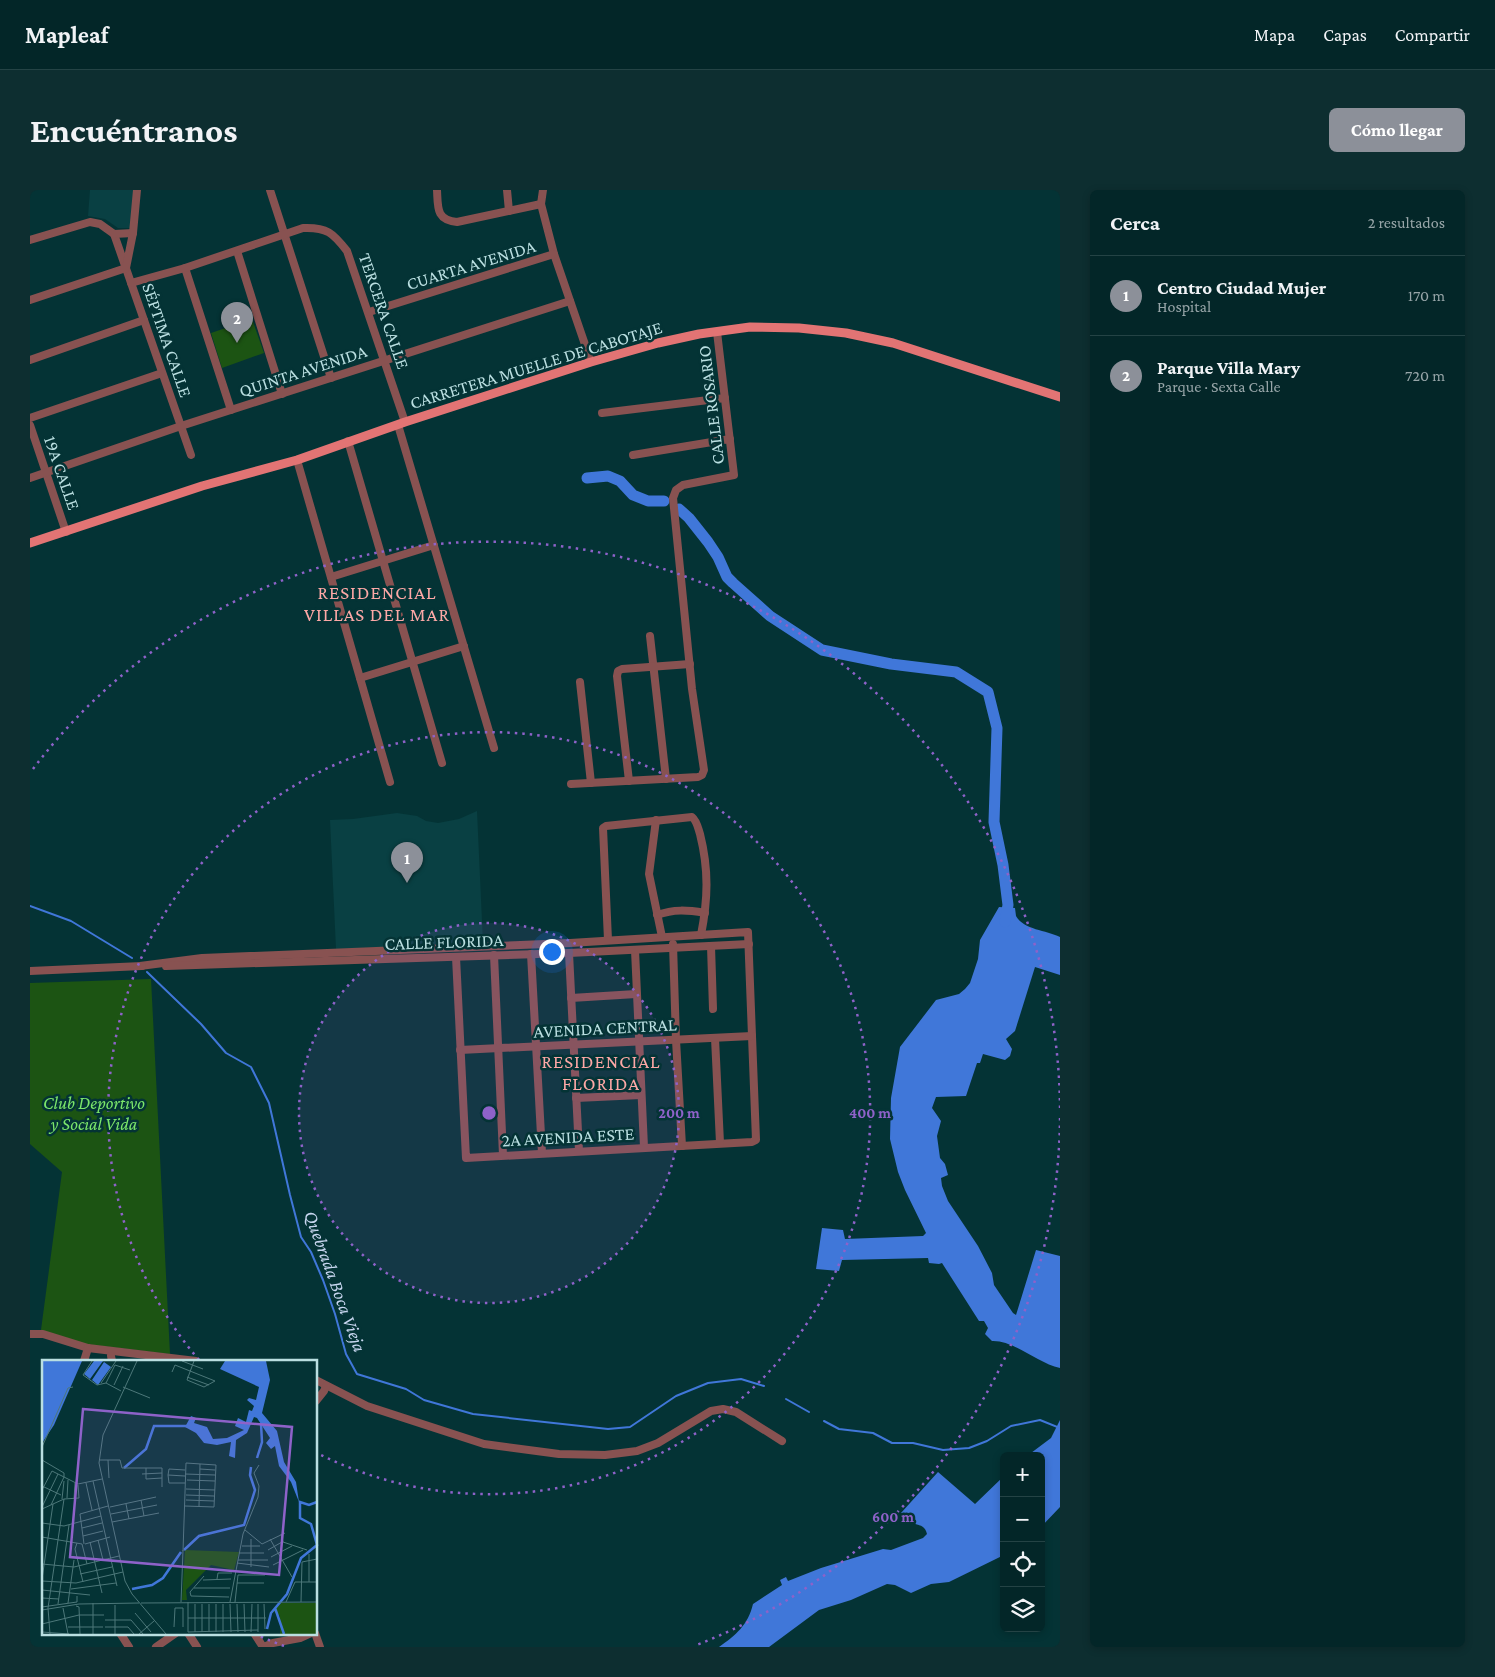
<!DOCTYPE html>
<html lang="es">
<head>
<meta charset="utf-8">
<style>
	:root { --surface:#032628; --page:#0d2e30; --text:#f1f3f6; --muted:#97a5a8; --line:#244345; --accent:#8c9099 }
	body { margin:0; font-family:"Crimson Pro",serif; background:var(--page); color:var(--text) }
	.controls { position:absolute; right:15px; bottom:15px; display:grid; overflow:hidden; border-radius:8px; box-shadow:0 2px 8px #0003 }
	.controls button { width:45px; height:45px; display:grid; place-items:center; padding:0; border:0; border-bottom:1px solid var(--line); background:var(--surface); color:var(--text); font:25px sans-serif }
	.you { position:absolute; left:521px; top:761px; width:18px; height:18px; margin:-12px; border:4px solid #fff; border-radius:50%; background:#1a73e8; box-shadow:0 0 0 8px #1a73e833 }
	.badge { display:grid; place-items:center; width:32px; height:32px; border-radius:50%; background:var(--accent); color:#fff; font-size:16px; font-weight:700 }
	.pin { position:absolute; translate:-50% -41px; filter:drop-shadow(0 1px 2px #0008) }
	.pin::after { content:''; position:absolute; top:26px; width:18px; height:15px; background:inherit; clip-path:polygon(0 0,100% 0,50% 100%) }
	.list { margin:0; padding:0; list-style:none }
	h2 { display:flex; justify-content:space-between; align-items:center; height:65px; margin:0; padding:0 20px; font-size:21px }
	h2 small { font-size:16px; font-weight:400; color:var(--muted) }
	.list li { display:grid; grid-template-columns:32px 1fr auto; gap:15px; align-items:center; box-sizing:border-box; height:80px; padding:0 20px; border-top:1px solid var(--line) }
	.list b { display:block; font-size:19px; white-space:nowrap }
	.list p { margin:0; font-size:16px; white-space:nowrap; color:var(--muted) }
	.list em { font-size:16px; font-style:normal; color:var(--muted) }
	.icon { flex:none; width:28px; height:28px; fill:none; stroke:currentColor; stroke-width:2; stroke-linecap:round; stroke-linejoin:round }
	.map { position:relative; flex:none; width:1030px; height:1457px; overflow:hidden; border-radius:8px }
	header { display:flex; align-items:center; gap:30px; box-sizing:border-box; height:70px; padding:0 25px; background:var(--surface); border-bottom:1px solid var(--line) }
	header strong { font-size:24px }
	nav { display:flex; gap:28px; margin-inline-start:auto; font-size:18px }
	.intro { display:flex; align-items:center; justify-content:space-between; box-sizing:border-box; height:120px; padding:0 30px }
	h1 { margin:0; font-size:35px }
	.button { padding:12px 22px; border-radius:8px; background:var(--accent); color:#fff; font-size:18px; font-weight:700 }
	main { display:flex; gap:30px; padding:0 30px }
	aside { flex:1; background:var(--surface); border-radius:8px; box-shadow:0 2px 8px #0003 }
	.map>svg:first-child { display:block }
	.built { fill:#094043 }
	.green { fill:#1c5413 }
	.water { fill:#4077d9 }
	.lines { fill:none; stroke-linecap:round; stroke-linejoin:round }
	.stream { stroke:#4077d9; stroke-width:2 }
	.river { stroke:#4077d9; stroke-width:11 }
	.minor { stroke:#885251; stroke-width:8 }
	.major { stroke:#e27474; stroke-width:9 }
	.ring { fill:none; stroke:#8e62c9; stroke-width:2.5; stroke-dasharray:2.5 5 }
	.labels { text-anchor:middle; stroke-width:5; stroke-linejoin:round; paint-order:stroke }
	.street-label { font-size:18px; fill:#badfe1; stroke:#043335 }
	.park-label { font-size:18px; font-style:italic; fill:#7be66a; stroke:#043335 }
	.neighbourhood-label { font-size:19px; letter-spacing:1px; fill:#fda8a6; stroke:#043335 }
	.water-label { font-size:19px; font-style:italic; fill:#c7d6ef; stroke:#043335 }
	.inset-river { fill:none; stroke:#4077d9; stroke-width:2.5 }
	.inset-road { fill:none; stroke:#4d787a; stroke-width:1 }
	.view { fill:#8e62c9; fill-opacity:0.15; stroke:#8e62c9; stroke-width:2.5 }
	.inset-edge { fill:none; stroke:#badfe1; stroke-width:2.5 }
	.centre { fill:#8e62c9; stroke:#043335; stroke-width:2.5 }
	.ring-label { font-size:15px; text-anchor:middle; font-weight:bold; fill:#8e62c9; stroke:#043335; stroke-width:5; stroke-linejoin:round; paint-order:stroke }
</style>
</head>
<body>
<header>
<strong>Mapleaf</strong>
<nav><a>Mapa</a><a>Capas</a><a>Compartir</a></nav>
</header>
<div class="intro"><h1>Encuéntranos</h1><a class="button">Cómo llegar</a></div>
<main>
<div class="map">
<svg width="1030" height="1457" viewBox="0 0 1030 1457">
	<rect width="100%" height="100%" fill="#043335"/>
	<!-- built -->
	<g class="built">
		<polygon points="60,0 104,0 101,38 88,38 75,29 58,26"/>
		<polygon points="447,621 453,753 306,759 300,630 323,629 367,623 387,626 396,631 408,633 429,629"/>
	</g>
	<!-- green -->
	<g class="green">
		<polygon points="222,129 234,163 192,178 181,143"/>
		<polygon points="121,789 140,1164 54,1154 11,1140 32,982 0,954 0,793"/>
	</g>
	<!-- water -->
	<g class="water">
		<path d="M969 717 985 718 986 726C994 740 1016 740 1030 747V785L1005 777 985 841 976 849 982 859 980 866 975 870 953 864 950 873H947L936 906 906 907 902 918 911 931 907 946 910 968 915 974 918 985 911 988 912 996 918 1011 948 1056 962 1083 964 1095 983 1123 986 1125 1006 1060 1030 1066V1178C1007 1173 984 1150 962 1151L955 1144 958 1138 954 1131H949L912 1073 909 1074 899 1073 898 1068 812 1070 809 1081 786 1079 792 1038 813 1040 815 1049 893 1046 896 1043 875 1000 868 982 860 949 861 908 870 857 906 810 929 804 935 799 940 793 948 769 950 750Z"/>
		<polygon points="1030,1230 1030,1317 1011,1337 1011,1266 997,1266 1021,1248"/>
		<path d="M908 1282 945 1314 974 1286V1365L919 1392 901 1394 881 1403 865 1395 857 1394 821 1410 789 1420 739 1457H689C706 1445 718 1435 723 1414L752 1395 750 1390 756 1387 758 1391 791 1378 853 1359 861 1360 893 1348 897 1344C895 1334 888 1336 880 1332 877 1330 874 1326 871 1323Z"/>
	</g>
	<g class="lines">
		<!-- stream -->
		<g class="stream">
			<polyline points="0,716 41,731 102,768"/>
			<polyline points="117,782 171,834 196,863 221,877 239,913 260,1005 271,1047 281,1062 293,1090 305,1124 316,1164 327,1184 376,1199 394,1210 443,1224 578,1239 600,1237 646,1206 678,1193 711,1189 734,1196"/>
			<polyline points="756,1209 779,1222"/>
			<polyline points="794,1231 809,1239 843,1243 862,1253 883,1253 913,1260 939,1258 957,1251 981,1236 1010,1230 1030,1238"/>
		</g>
		<!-- river -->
		<g class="river">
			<polyline points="557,288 578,286 590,291 603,305 618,311 634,311"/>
			<polyline points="649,319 659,328 678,352 688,367 697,387 703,393 740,426 792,460 861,474 926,482 958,502 967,538 964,632 973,675 978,715 975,732"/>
		</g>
		<!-- minor -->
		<g class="minor">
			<polyline points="240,0 301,188"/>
			<path d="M407 0C408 18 406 30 427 32L511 14"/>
			<polyline points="477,0 479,21"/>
			<polyline points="513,0 511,14 524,64 561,172"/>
			<polyline points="84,44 161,265"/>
			<polyline points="0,50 60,32 70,34 84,44 103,43"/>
			<polyline points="207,61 252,204"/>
			<polyline points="155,78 201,220"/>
			<path d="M101 93 155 78 273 38C297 37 303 43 317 61L375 232"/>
			<polyline points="0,110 96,78 103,43 107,0"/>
			<polyline points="339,122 524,64"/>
			<polyline points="0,170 114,130"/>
			<polyline points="572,223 695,208"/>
			<polyline points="0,228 132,183"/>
			<polyline points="0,235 36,342"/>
			<polyline points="368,235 464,558"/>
			<polyline points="318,251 412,573"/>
			<polyline points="603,265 700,249"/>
			<polyline points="267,270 360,592"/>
			<polyline points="0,288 151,236 540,111"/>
			<polyline points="301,387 404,355"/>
			<polyline points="620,446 636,589"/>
			<polyline points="330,488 434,456"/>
			<polyline points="550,492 561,593"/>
			<polyline points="599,591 587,486 588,481 592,479 660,474"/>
			<polyline points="541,594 668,587 672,585 674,580 662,499 643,308 646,300 653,295 704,285 687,142"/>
			<polyline points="626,630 619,684 632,747"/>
			<path d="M627 725C644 719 657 720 675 723"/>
			<path d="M578 750 573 638 576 636 662 627C667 631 668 638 670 644 679 680 678 709 671 745"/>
			<polyline points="643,754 646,850 652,956"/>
			<polyline points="681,756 683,819"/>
			<polyline points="605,760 614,957"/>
			<polyline points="539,763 549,961"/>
			<polyline points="501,764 512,963"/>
			<polyline points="464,765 473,965"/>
			<polyline points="110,776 172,768 540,753 718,742 726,950 722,952 436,968 426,767"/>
			<polyline points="136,776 539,763 719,754"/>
			<polyline points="0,781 112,776"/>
			<polyline points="541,808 606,804"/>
			<polyline points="685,848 690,953"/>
			<polyline points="430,860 722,846"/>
			<polyline points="546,908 611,905"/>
			<polyline points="0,1144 13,1144 58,1158 166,1171"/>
			<polyline points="81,1166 82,1171"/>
			<polyline points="54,1171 58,1158"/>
			<polyline points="286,1190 337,1216 454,1254 529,1264 575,1265 607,1261 628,1253 681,1221 693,1219 706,1222 752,1251"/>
			<polyline points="286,1211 294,1201 296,1196"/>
			<polyline points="90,1443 99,1457"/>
			<polyline points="158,1443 167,1457"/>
			<polyline points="224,1443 233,1457"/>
			<polyline points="285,1443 290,1457"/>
			<polyline points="126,1457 146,1443"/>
			<polyline points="234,1457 243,1453 270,1448 281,1443"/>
		</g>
		<!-- major -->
		<polyline class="major" points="0,353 172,296 267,270 375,232 561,172 628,153 669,144 720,137 769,138 816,143 863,153 1030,207"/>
	</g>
	<!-- distance rings -->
	<circle cx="459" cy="923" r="190" fill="#8e62c9" fill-opacity=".12"/>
	<g class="ring">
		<circle cx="459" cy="923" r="190"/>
		<path d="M169 1170A381 381 0 1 1 289 1264"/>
		<path d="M1030 928A571 571 0 0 1 664 1456M254 1456A571 571 0 0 1 227 1445M3 579A571 571 0 0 1 1030 918"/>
	</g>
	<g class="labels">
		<!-- street labels -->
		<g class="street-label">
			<text transform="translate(441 75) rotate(-17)" y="6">CUARTA AVENIDA</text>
			<text transform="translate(354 121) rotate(71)" y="6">TERCERA CALLE</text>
			<text transform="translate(137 150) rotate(71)" y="6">SÉPTIMA CALLE</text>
			<text transform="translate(506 175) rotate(-17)" y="6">CARRETERA MUELLE DE CABOTAJE</text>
			<text transform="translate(273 181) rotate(-18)" y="6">QUINTA AVENIDA</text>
			<text transform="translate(681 215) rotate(-97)" y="6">CALLE ROSARIO</text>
			<text transform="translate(32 283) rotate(71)" y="6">19A CALLE</text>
			<text transform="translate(414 752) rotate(-2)" y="6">CALLE FLORIDA</text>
			<text transform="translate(575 838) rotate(-3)" y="6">AVENIDA CENTRAL</text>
			<text transform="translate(538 947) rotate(-3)" y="6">2A AVENIDA ESTE</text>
		</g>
		<!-- park labels -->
		<g class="park-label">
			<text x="64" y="919">Club Deportivo<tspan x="64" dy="21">y Social Vida</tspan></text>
		</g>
		<!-- neighbourhood labels -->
		<g class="neighbourhood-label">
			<text x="347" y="409">RESIDENCIAL<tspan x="347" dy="22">VILLAS DEL MAR</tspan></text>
			<text x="571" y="878">RESIDENCIAL<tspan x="571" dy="22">FLORIDA</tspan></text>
		</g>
		<!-- water labels -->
		<g class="water-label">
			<text transform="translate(306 1091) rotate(70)" y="7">Quebrada Boca Vieja</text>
		</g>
	</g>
	<!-- overview -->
	<g transform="translate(12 1170)">
		<rect width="275" height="275" fill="#043335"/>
		<path d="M143 190 197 192 192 210 169 205 144 230 145 240H140ZM239 243H275V274H238V256L231 251Z" fill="#1c5413"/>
		<path d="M0 1H40L12 65 0 83ZM52 1H61L48 19 42 14ZM183 1H224L228 20 220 53 235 71 242 102 254 122 257 142 249 122 237 106 233 86 229 89 224 83 228 78 215 58 212 57 205 73 194 80 193 98 187 96 189 82 175 85 162 83 154 73 143 67 149 56 154 58 152 63 165 67 171 79 185 78 202 70 193 66 196 58 204 62 207 50 210 51 212 46 205 40 207 38 214 40 217 27 178 9ZM62 2 69 7 56 25 50 20Z" fill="#4077d9"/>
		<path class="inset-river" d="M215 98 220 82 219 64M82 108 104 89 112 66H146M142 190 157 176 202 165 213 130 208 115 209 107M90 229 110 225 121 218 139 192M233 248 242 274M225 269 229 253 245 234 259 198 275 185 269 164 258 158V142L267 145 275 142"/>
		<path class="inset-road" d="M50 1 41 15 55 25 64 23M95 1 61 75 57 103 83 221 90 234 124 274M140 1 161 9M152 1 145 20 162 27 173 21M130 12 133 5 173 21M145 17 167 25M59 23 74 1M72 25 81 6M81 27 108 38M79 31 64 23 73 5 88 10M0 87 26 28 31 27M0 100 22 113V117M58 100H78L80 108H120V127M66 100 67 118M104 108V119L120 118M158 109 173 110M143 110 127 109 126 115 127 123H143M100 114 120 113M143 114 173 115M126 115 143 116M145 120 173 121M51 121 75 226M44 123 50 150M0 126 19 135M144 129 173 130M0 130 10 111 36 124 60 119M144 135 172 136M25 138 26 120M20 139 22 121M32 139 33 123M99 140 102 156M144 140 172 141M84 144 87 159M9 145 22 117M157 146 158 104M0 147 16 114M68 147 114 137M0 149 22 139 37 138 36 125M69 154 115 145M70 162 117 153M0 163 22 166 59 156M40 168 60 163M203 170 220 184 243 173M239 174 241 182 265 190M41 176 61 171M0 177 40 184 45 204M209 179V207M228 179 250 217M56 180 61 200M48 182 60 233M35 183 33 189 41 222M42 184 38 154 66 146M43 184 68 177M200 186H218M226 190 240 182M141 191 144 103 174 105 172 147 143 146M197 193H222M229 197 250 186M196 200H226M195 203 227 207M0 204 32 207 77 196M231 205 261 190M38 214 70 207M162 216 148 232 149 236 187 237M0 219 11 144M175 219 176 213H190M161 220 189 219M0 221 34 223 81 212M267 222V194M195 223H222M152 228H188M29 229 74 223M0 230 48 235M0 238 17 239M139 242 141 190M146 242V272L216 270M188 242 201 174 216 137 217 126 212 113 217 105M193 242 196 215H223M244 242 253 222H275M259 242 260 202 275 199M26 243 32 200M51 243V274M99 243 275 242M16 244 27 165M153 244V272M160 244V272M167 244V272M174 244V272M181 244V272M188 244 189 272M195 244 196 272M202 244 203 272M216 244V272M222 244 223 269M34 246 37 247 38 274M0 247 35 242V236M21 248 26 274M0 250 37 244 97 243M93 253 109 272M146 258H224M63 260H89L101 274M0 264 37 255H62M26 267H61M63 267H86L92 274M132 267 133 248H141V267M0 272 27 274M209 272 210 244M8 274 6 248 22 139M73 274V245M97 274 112 261"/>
		<path class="view" d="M41 49 250 67 237 215 28 197Z"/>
		<rect width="275" height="275" class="inset-edge"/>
	</g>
	<circle cx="459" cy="923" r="8" class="centre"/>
	<g class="ring-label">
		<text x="649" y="928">200 m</text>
		<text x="840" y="928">400 m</text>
		<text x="863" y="1332">600 m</text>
	</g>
</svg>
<div class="controls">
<button>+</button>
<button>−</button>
<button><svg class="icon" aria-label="locate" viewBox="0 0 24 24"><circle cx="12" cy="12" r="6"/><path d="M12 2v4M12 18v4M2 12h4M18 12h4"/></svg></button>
<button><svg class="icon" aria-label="layers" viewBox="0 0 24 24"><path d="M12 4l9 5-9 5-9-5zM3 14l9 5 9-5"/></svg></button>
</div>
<div class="you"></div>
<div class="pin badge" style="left:377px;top:693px">1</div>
<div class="pin badge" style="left:207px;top:153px">2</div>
</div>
<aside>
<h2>Cerca<small>2 resultados</small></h2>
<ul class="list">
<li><span class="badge">1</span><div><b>Centro Ciudad Mujer</b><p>Hospital</p></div><em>170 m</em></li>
<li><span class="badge">2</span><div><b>Parque Villa Mary</b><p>Parque · Sexta Calle</p></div><em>720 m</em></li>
</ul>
</aside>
</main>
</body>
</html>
